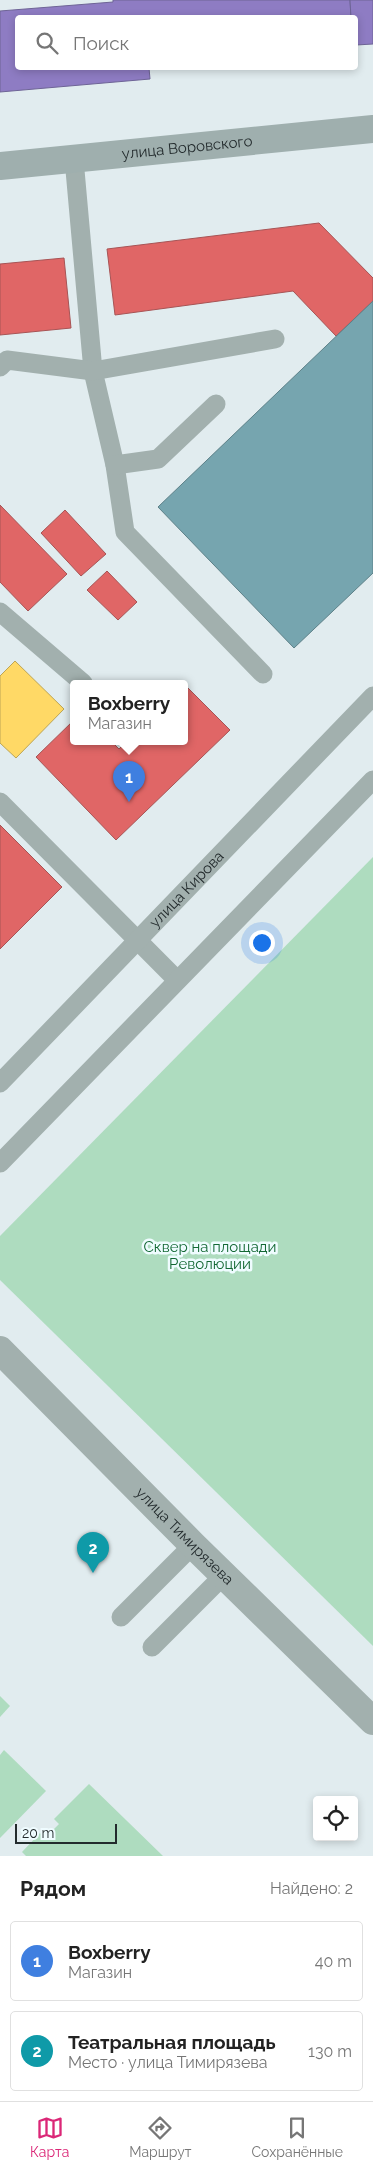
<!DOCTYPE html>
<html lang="ru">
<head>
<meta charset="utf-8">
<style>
	:root { --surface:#fff; --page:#f2f2f2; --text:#222; --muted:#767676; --line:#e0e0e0; --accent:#db2777 }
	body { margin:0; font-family:Raleway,sans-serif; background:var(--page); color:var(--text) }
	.controls { position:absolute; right:15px; bottom:15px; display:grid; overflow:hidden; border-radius:5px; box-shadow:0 2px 8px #0003 }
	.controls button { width:45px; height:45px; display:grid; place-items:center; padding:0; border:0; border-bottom:1px solid var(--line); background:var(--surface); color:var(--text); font:25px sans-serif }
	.scale { position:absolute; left:15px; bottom:12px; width:102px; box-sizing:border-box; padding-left:5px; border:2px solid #232b2d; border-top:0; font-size:14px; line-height:18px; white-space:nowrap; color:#232b2d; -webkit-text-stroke:4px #effcff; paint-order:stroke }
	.you { position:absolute; left:261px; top:942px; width:18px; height:18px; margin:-12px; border:4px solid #fff; border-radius:50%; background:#1a73e8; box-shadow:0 0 0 8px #1a73e833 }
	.badge { display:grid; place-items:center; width:32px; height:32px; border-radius:50%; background:var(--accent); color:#fff; font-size:16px; font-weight:700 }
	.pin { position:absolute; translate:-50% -41px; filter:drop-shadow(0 1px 2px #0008) }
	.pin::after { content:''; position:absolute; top:26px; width:18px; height:15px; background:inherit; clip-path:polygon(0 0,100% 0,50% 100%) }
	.popup { position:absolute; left:70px; top:680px; width:118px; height:65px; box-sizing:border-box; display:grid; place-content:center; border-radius:5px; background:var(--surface); filter:drop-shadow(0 1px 4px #0005); font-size:16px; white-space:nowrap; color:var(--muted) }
	.popup b { font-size:19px; color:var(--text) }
	.popup::after { content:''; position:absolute; left:50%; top:100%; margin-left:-10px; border:10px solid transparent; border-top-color:var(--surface) }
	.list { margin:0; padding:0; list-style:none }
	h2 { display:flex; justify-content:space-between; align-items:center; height:65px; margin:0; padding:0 20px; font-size:21px }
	h2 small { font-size:16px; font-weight:400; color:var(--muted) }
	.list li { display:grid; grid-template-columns:32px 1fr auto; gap:15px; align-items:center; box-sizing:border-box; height:80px; margin:0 10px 10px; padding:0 10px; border:1px solid var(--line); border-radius:5px }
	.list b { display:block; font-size:19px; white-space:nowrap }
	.list p { margin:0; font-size:16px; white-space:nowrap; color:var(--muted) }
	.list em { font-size:16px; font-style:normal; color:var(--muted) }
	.icon { flex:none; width:28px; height:28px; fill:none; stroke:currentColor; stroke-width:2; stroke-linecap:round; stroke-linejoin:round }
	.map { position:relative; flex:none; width:373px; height:1856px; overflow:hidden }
	.search { position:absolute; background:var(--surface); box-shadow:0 2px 8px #0003; left:15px; right:15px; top:15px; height:55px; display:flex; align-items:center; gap:12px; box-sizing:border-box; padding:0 18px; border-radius:5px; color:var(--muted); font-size:19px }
	.sheet { height:245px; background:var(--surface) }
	nav { display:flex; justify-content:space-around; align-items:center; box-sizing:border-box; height:70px; border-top:1px solid var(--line); background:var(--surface); font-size:14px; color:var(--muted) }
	nav a { display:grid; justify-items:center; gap:2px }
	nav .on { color:var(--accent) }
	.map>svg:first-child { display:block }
	.green { fill:#aedcbf }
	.homes { fill:#ffd966; stroke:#bda555 }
	.shops { fill:#e06666; stroke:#a75455 }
	.offices { fill:#8e7cc3; stroke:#6e6496 }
	.public { fill:#76a5af; stroke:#5d8088 }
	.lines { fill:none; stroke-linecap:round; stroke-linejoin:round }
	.service { stroke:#a2b0ae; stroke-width:19 }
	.tertiary { stroke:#a2b0ae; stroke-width:28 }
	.secondary { stroke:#9fafae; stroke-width:28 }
	.labels { text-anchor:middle; stroke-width:5; stroke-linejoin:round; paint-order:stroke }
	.street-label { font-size:15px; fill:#232b2d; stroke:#effcff }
	.park-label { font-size:15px; fill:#136834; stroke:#effcff }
</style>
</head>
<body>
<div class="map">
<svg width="373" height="1856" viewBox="0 0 373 1856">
	<rect width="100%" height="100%" fill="#e1ecef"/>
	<!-- green -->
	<g class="green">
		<polygon points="373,857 373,1646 0,1280 0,1236"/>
		<polygon points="0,1696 10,1706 0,1717"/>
		<polygon points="4,1750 46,1791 0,1838 0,1755"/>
		<polygon points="89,1784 163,1856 26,1856 22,1852 40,1833 45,1838 59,1824 54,1819"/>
	</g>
	<!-- homes -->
	<polygon class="homes" points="15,661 64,709 16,758 0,743 0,676"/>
	<!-- shops -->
	<g class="shops">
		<polygon points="319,223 373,278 373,301 336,336 293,291 115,315 107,249"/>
		<polygon points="64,258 71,328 0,335 0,264"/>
		<polygon points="0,505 67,574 28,611 0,582"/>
		<polygon points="65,510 106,554 81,576 41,533"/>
		<polygon points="107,571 137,602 118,620 87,590"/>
		<polygon points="185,685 230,730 116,840 36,757 74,720 74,741 111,741 119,749 127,741 184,741"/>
		<polygon points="0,825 62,887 0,949"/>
	</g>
	<!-- offices -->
	<g class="offices">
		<polygon points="113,0 350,0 351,18 18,18 18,68 149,68 150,79 0,92 0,11 113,2"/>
		<polygon points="350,0 373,0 373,44 356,45 356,18 351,18"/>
	</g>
	<!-- public -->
	<polygon class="public" points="373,301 373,573 294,648 158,507"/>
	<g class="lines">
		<!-- service -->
		<g class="service">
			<polyline points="74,159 93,371 115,465 125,532 263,674"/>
			<polyline points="0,367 7,360 93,371 275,339"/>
			<polyline points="115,465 158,459 216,404"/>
			<polyline points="0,612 83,683"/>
			<polyline points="0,802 177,980"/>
			<path id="s1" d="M0 1083 373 696"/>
			<polyline points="0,1163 373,780"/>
			<polyline points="121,1617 193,1545"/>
			<polyline points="152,1647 225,1574"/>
		</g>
		<!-- tertiary -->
		<path class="tertiary" id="s2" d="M0 1350 193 1545 373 1721"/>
		<!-- secondary -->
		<path class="secondary" id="s3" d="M0 166 373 129"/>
	</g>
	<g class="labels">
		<!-- street labels -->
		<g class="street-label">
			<text dy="5" stroke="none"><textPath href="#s3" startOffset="188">улица Воровского</textPath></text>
			<text dy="5" stroke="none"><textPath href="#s1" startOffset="269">улица Кирова</textPath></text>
			<text dy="5" stroke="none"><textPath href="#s2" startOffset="262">улица Тимирязева</textPath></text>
		</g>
		<!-- park labels -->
		<g class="park-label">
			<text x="210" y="1252">Сквер на площади<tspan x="210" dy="17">Революции</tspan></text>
		</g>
	</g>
</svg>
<div class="controls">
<button><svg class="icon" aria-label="locate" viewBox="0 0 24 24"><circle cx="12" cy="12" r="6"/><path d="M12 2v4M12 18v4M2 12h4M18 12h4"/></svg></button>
</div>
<div class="scale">20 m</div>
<div class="you"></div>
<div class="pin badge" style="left:129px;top:802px;background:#3f7fe0">1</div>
<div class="popup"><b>Boxberry</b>Магазин</div>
<div class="pin badge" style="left:93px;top:1573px;background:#0f9aa8">2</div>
<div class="search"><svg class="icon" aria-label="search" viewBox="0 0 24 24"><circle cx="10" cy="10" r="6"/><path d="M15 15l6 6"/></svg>Поиск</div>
</div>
<section class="sheet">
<h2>Рядом<small>Найдено: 2</small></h2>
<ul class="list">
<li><span class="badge" style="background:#3f7fe0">1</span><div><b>Boxberry</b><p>Магазин</p></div><em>40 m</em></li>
<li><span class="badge" style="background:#0f9aa8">2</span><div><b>Театральная площадь</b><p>Место · улица Тимирязева</p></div><em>130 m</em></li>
</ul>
</section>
<nav>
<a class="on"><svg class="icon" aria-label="map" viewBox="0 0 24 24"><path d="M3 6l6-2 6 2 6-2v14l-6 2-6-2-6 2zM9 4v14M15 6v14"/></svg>Карта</a>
<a><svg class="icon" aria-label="directions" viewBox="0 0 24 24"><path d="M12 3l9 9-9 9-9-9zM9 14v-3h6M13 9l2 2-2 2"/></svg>Маршрут</a>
<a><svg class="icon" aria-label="saved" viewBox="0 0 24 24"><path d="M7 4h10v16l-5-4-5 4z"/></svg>Сохранённые</a>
</nav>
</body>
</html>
